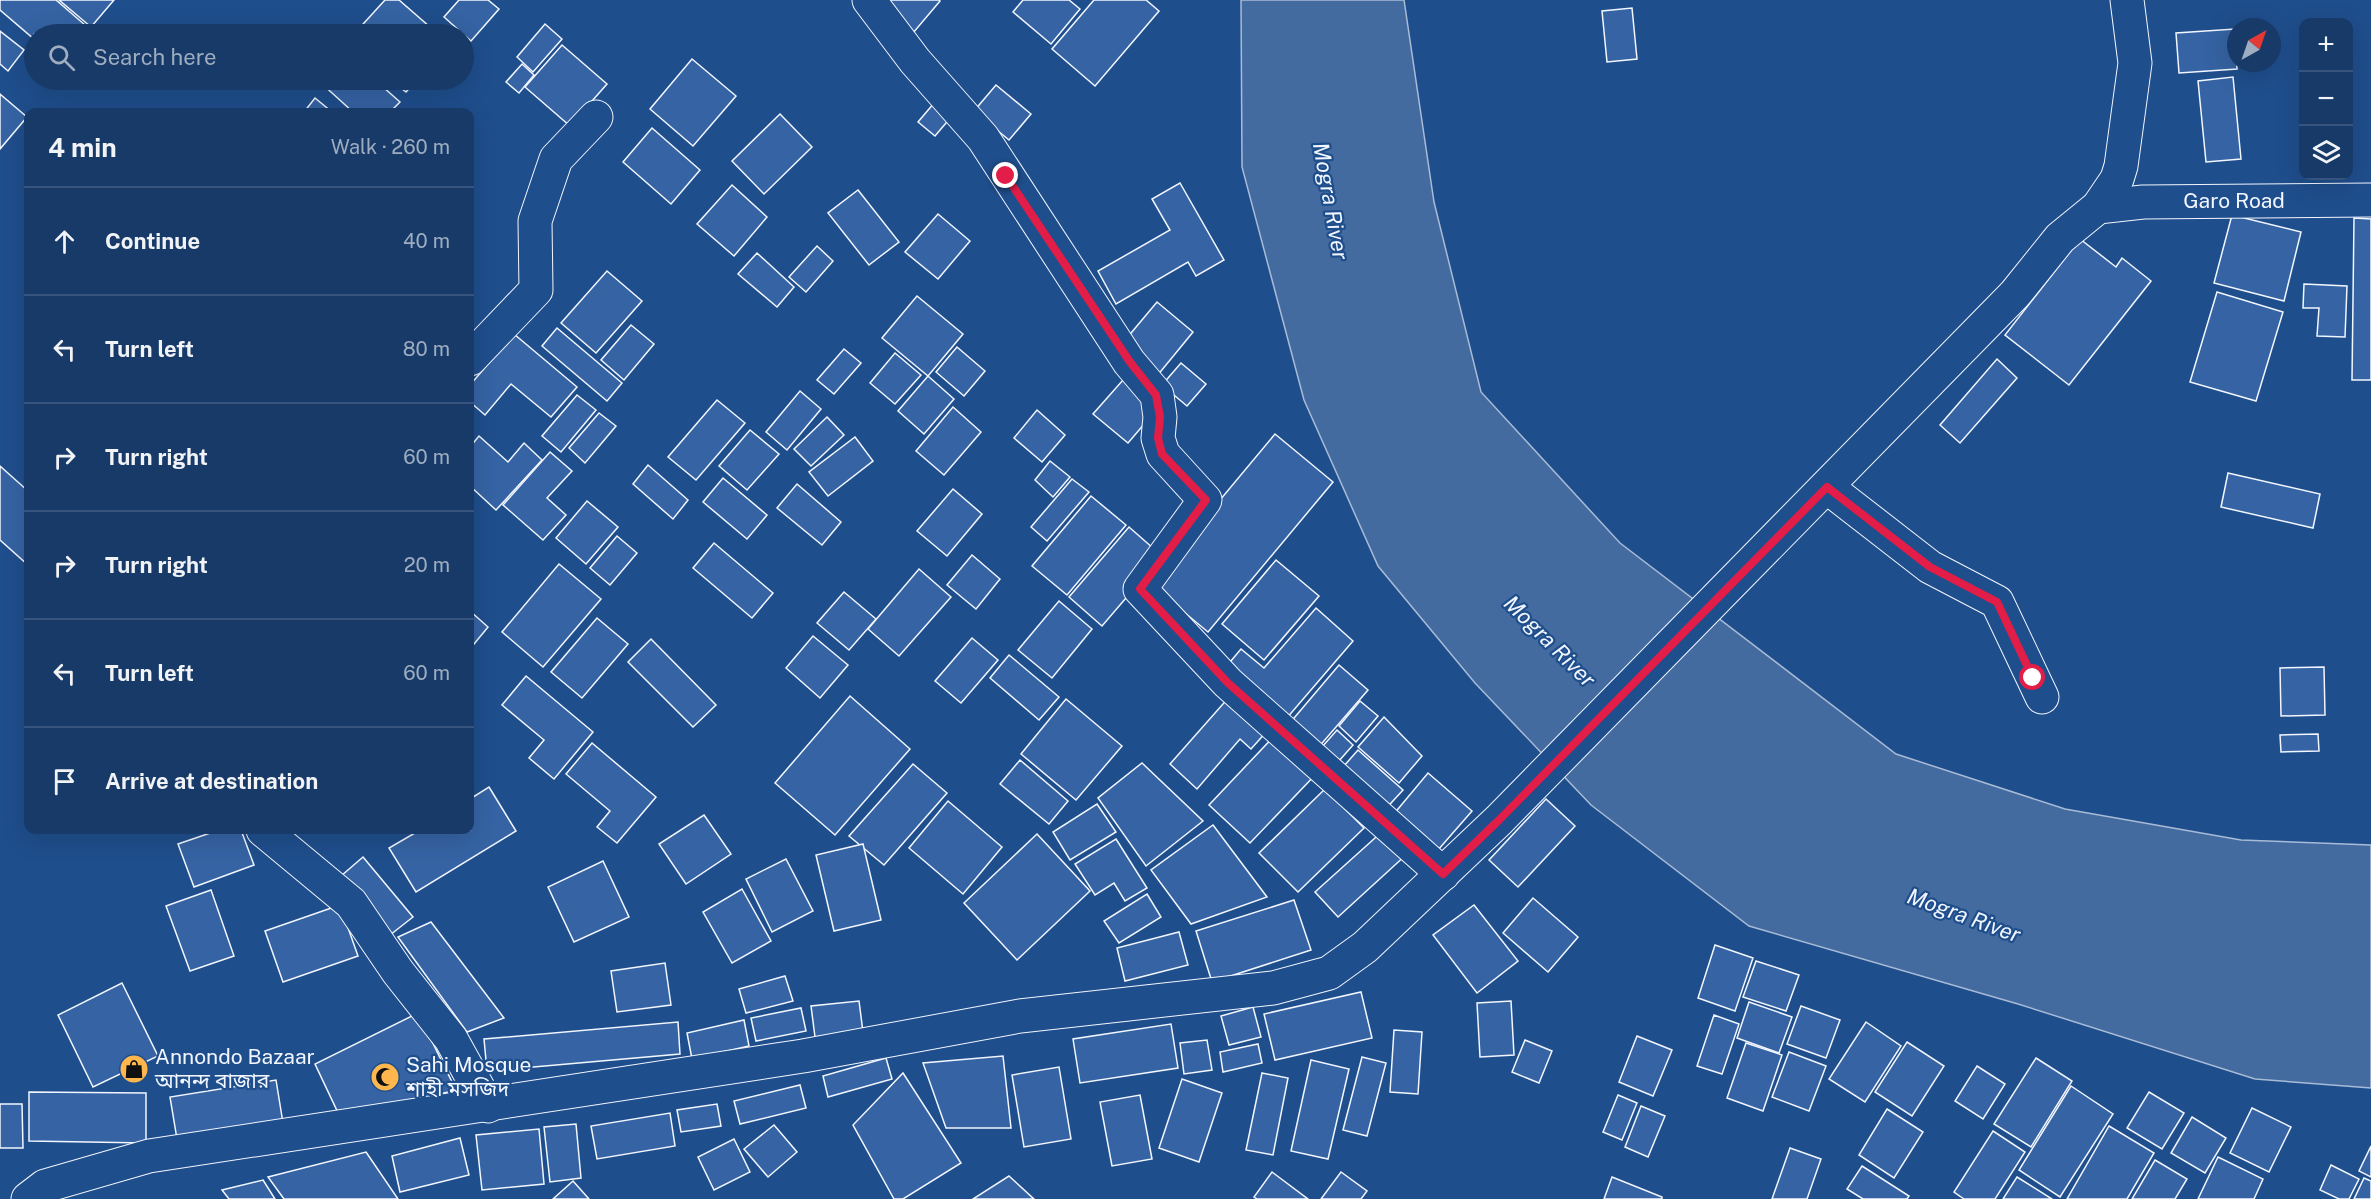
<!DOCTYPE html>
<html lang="en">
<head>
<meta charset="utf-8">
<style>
	:root { --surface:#173a69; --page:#244571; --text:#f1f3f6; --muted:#9eadc0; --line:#36547d }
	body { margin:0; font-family:"Public Sans","Noto Sans Bengali",sans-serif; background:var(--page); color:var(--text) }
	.controls { position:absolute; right:18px; top:18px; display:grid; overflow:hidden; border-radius:12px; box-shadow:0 6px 24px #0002 }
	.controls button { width:54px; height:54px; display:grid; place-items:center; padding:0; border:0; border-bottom:2px solid var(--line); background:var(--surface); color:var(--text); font:30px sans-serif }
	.compass { position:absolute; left:2227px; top:18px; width:54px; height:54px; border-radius:50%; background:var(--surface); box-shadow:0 6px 24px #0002; rotate:40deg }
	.stop { position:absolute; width:18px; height:18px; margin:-14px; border:4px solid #e11d48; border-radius:50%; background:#fff }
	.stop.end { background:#e11d48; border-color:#fff; box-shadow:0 2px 6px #0008 }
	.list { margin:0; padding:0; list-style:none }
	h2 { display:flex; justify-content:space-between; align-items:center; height:78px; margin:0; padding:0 24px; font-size:26px }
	h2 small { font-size:20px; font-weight:400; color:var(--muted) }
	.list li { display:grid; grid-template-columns:39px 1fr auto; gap:18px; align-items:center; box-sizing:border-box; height:108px; padding:0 24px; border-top:2px solid var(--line) }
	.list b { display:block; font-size:22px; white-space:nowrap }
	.list em { font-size:20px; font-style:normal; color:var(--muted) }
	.icon { flex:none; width:33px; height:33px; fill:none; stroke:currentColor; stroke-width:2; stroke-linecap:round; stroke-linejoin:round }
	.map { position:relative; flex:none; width:2371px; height:1199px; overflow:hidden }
	.search { position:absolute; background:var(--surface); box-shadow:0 6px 24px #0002; left:24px; top:24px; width:450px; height:66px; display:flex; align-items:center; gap:15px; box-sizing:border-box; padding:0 21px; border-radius:33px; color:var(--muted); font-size:22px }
	.panel { position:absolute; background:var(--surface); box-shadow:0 6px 24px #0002; left:24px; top:108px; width:450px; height:726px; border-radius:12px }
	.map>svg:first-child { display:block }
	.water { fill:#446ba0; stroke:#a8bbd7; stroke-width:1.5 }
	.building { fill:#3563a3; stroke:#f2f6ff; stroke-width:1.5 }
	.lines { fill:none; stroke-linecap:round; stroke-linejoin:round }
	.street-casing { stroke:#f2f6ff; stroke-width:35 }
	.secondary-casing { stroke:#f2f6ff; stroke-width:35 }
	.street { stroke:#1f4e8c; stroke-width:33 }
	.secondary { stroke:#1f4e8c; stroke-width:33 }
	.route { stroke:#e11d48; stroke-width:8 }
	.labels { text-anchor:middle; stroke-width:4.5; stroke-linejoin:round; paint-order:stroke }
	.street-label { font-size:21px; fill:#f2f6ff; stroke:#1f4e8c }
	.poi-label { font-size:21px; fill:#f2f6ff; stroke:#1f4e8c; text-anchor:start }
	.water-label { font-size:22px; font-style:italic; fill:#f2f6ff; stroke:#1f4e8c }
</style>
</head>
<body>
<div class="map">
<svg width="2371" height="1199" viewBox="0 0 2371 1199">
	<rect width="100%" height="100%" fill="#1f4e8c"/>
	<!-- water -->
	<polygon class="water" points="1241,0 1404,0 1434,202 1481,392 1620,543 1896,754 2065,809 2241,840 2371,845 2371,1088 2255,1079 2018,1004 1749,926 1591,805 1475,683 1378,566 1304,400 1242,167"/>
	<!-- building -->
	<g class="building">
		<polygon points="0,0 56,0 85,25 77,34 34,34 34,39 0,10"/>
		<polygon points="59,0 114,0 91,27"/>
		<polygon points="385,0 399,0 438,34 354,34"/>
		<polygon points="459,0 488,0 499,9 471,41 444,17"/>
		<polygon points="874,0 939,0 940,1 913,33"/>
		<polygon points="1023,0 1069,0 1080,9 1051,44 1013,12"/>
		<polygon points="1094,0 1146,0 1159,11 1095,86 1052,49"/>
		<polygon points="1632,8 1637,59 1607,62 1602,11"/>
		<polygon points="545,24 562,39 533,72 517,57"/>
		<polygon points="2235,29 2237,69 2179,73 2176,33"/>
		<polygon points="0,31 24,50 8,71 0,64"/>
		<polygon points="562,45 607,84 570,126 525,87"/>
		<polygon points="692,59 736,96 693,146 650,109"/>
		<polygon points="522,64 534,75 519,93 506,82"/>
		<polygon points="2233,77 2241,159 2206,162 2198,81"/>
		<polygon points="322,80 375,80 400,102 390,112 353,112 320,82"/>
		<polygon points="391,80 417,80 406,92"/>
		<polygon points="996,85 1031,114 1009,140 974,111"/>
		<polygon points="0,94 27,117 0,149"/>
		<polygon points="940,96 957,110 935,136 918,122"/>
		<polygon points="315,98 332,112 304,112"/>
		<polygon points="780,114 812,147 764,194 732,161"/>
		<polygon points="652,128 700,170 671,204 623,162"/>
		<polygon points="1180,183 1224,260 1196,276 1188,262 1116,304 1098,271 1170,230 1152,199"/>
		<polygon points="732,185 767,217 734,256 697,224"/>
		<polygon points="858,190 899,242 869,265 828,213"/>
		<polygon points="938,214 970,241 938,279 905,252"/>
		<polygon points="2232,215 2301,232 2284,301 2214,283"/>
		<polygon points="2354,218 2371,219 2371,380 2352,380"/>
		<polygon points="2080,239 2116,267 2122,258 2151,281 2069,385 2005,335"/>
		<polygon points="817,246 833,261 806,292 789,277"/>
		<polygon points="757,253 794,287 777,307 738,274"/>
		<polygon points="607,271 642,301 596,353 561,323"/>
		<polygon points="2304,284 2347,286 2345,337 2317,336 2319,308 2303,308"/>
		<polygon points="2217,292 2283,312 2256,401 2190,382"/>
		<polygon points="917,296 963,334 928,376 882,338"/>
		<polygon points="1157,302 1193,332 1157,376 1121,345"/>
		<polygon points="631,325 654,344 624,380 601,360"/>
		<polygon points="557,328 622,383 607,401 542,346"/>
		<polygon points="514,334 577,387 551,417 511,384 485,415 470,402 470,385"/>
		<polygon points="957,347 985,371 964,396 936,372"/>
		<polygon points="844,349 861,363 834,394 817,380"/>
		<polygon points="895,353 921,375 895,404 870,383"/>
		<polygon points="1997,359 2017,378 1960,443 1940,425"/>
		<polygon points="1181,363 1206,384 1187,406 1162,385"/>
		<polygon points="928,376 954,399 924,434 898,411"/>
		<polygon points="1123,380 1157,409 1128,443 1093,414"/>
		<polygon points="800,391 821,409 787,450 766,432"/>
		<polygon points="577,395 596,410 561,452 542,436"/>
		<polygon points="717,400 745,423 696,480 668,457"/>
		<polygon points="953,407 981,432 944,475 916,451"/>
		<polygon points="1037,410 1065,435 1042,462 1014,438"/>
		<polygon points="599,413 616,426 585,463 569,448"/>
		<polygon points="827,417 844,435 811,466 794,449"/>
		<polygon points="750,430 779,454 747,490 719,466"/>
		<polygon points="1275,434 1333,482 1208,632 1150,584"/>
		<polygon points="479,436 508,462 524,443 542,460 496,510 470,486 470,447"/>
		<polygon points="855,437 873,461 828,496 809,472"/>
		<polygon points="550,452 572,471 547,498 566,515 543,540 503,505"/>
		<polygon points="1050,461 1070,477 1053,497 1035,480"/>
		<polygon points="648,465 688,500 673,519 633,484"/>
		<polygon points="0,466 28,491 28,565 0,540"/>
		<polygon points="2228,473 2320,494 2313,528 2221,507"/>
		<polygon points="723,478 767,515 747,539 703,502"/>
		<polygon points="1072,479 1089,492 1047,541 1031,527"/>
		<polygon points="797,484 841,522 822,545 777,508"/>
		<polygon points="953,489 982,514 947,556 917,531"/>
		<polygon points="1091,496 1126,525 1067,595 1032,566"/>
		<polygon points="587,501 618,527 586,564 556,538"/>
		<polygon points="1129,527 1162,556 1102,626 1069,597"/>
		<polygon points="617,536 637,553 610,585 590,568"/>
		<polygon points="714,543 773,593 752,618 693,568"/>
		<polygon points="972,555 1000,579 976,609 947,585"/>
		<polygon points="1276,560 1319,596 1264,660 1222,624"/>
		<polygon points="559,564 601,599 543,667 502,632"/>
		<polygon points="919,569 951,597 899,656 868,629"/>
		<polygon points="844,592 876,619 849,650 817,623"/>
		<polygon points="1059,601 1092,629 1052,678 1018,650"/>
		<polygon points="1316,608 1353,641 1286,719 1225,668 1241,649 1264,668"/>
		<polygon points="470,611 488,627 470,649"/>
		<polygon points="597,618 628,644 582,698 551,672"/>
		<polygon points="813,636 848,665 820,698 786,668"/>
		<polygon points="972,638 998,660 961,703 935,681"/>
		<polygon points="651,639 716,705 693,727 628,662"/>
		<polygon points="1009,655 1059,697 1039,720 990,678"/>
		<polygon points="1339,665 1368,690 1317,749 1289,724"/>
		<polygon points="2324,667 2325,715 2281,716 2280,668"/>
		<polygon points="526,676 593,732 554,779 529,758 544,740 502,705"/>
		<polygon points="850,696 910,749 835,835 775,783"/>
		<polygon points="1230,696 1268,730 1251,749 1240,739 1197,789 1170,764"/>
		<polygon points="1066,699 1122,746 1076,800 1021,754"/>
		<polygon points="1360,701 1378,716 1356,742 1339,726"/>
		<polygon points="1384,717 1422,756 1399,783 1358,747"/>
		<polygon points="1337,730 1353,745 1331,770 1314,756"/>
		<polygon points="1277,733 1318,772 1250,843 1209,805"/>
		<polygon points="2318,734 2319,751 2281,752 2280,735"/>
		<polygon points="592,743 656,797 617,843 597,827 610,811 566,774"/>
		<polygon points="1358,750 1403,790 1381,814 1336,775"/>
		<polygon points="1020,760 1068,801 1049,824 1000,784"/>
		<polygon points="1142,763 1203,821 1146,866 1098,798"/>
		<polygon points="913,764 947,793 884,865 849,836"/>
		<polygon points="1428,773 1472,811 1431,858 1388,821"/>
		<polygon points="489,787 516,831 416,892 389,848 420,830 470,830 470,799"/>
		<polygon points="1325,789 1364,828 1298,892 1259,853"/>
		<polygon points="1546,799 1575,826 1518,887 1489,860"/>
		<polygon points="948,801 1002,847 963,894 909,848"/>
		<polygon points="1097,804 1116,832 1070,860 1053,832"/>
		<polygon points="704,815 731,854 686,884 659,844"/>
		<polygon points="1213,825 1267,897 1191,924 1151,870"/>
		<polygon points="1385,829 1407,854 1338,917 1315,892"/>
		<polygon points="219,830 241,830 254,865 194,887 178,844"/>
		<polygon points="1037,834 1090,891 1017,960 964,903"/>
		<polygon points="1116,839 1147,888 1125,901 1114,883 1095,895 1075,864"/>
		<polygon points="863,844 881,920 834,931 816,855"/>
		<polygon points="363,857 413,917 390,935 341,876"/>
		<polygon points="786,859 813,911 772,932 746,879"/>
		<polygon points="603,861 629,917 574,942 548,887"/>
		<polygon points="742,889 771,941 732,963 703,912"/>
		<polygon points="211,890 234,956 190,971 166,906"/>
		<polygon points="1147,894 1161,917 1119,943 1104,921"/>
		<polygon points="1533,898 1578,937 1548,972 1503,933"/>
		<polygon points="1294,900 1311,950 1212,982 1196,931"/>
		<polygon points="340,905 358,956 283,982 265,931"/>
		<polygon points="1474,905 1518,961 1477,993 1433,935"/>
		<polygon points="431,922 504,1018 467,1032 398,937"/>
		<polygon points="1179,932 1188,965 1125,981 1117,948"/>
		<polygon points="1715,945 1753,958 1735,1011 1698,998"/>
		<polygon points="1756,961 1799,975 1786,1011 1743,997"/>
		<polygon points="665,963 671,1005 617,1012 611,971"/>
		<polygon points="785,976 793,1001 746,1013 739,989"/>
		<polygon points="122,983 158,1056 93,1087 58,1015"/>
		<polygon points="1361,992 1372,1038 1275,1060 1264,1014"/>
		<polygon points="859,1001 863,1032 815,1037 811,1006"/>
		<polygon points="1511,1001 1514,1055 1480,1057 1477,1003"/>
		<polygon points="1749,1002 1792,1017 1779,1053 1737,1038"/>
		<polygon points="1801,1006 1840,1020 1826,1058 1787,1044"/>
		<polygon points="1253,1007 1261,1037 1229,1045 1221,1016"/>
		<polygon points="801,1008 806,1031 756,1041 751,1018"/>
		<polygon points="418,1013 456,1090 341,1119 315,1064"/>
		<polygon points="1714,1015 1739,1024 1722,1074 1697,1066"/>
		<polygon points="744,1020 749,1046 692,1059 687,1033"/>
		<polygon points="678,1022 680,1054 487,1071 484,1039"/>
		<polygon points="1866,1022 1901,1046 1865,1102 1829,1079"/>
		<polygon points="1171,1024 1178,1068 1080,1083 1073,1039"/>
		<polygon points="1394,1030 1422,1032 1418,1094 1390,1092"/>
		<polygon points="1637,1036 1672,1050 1653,1096 1619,1082"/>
		<polygon points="1207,1040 1212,1070 1184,1074 1180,1043"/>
		<polygon points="1525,1040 1552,1051 1539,1083 1512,1072"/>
		<polygon points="1907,1042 1944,1066 1912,1116 1875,1092"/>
		<polygon points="1746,1043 1782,1055 1763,1111 1727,1098"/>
		<polygon points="1258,1044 1262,1063 1223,1072 1220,1052"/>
		<polygon points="1789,1052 1826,1066 1809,1111 1772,1097"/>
		<polygon points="1003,1056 1011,1128 946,1128 923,1063"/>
		<polygon points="1362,1057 1386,1063 1367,1136 1343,1130"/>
		<polygon points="886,1058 892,1079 828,1097 823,1076"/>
		<polygon points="2036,1058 2072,1081 2031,1147 1994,1124"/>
		<polygon points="1311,1060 1349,1069 1328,1159 1291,1151"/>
		<polygon points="1977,1066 2005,1084 1983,1119 1955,1101"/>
		<polygon points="1059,1067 1071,1139 1024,1147 1012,1075"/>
		<polygon points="903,1073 961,1163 903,1199 894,1199 853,1125"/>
		<polygon points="1262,1073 1288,1078 1273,1155 1246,1150"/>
		<polygon points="1182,1079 1222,1093 1199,1162 1159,1148"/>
		<polygon points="276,1080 283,1123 177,1139 170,1097"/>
		<polygon points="800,1085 806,1108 740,1124 734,1101"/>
		<polygon points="2071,1086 2113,1114 2060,1197 2019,1170"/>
		<polygon points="29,1092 146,1093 146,1143 29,1141"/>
		<polygon points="2149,1092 2184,1113 2162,1149 2127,1128"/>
		<polygon points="1140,1095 1152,1159 1112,1166 1100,1102"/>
		<polygon points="1618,1095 1637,1103 1622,1140 1603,1132"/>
		<polygon points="0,1104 22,1104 23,1148 0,1148"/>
		<polygon points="717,1104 721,1126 681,1132 677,1110"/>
		<polygon points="1641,1106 1665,1116 1648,1157 1625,1147"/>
		<polygon points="2252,1108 2291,1127 2269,1172 2230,1153"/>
		<polygon points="1887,1109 1923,1132 1894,1178 1859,1155"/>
		<polygon points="670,1113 675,1146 597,1159 591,1126"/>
		<polygon points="2192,1117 2226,1138 2205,1173 2171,1153"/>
		<polygon points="576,1124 581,1178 550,1182 544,1127"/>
		<polygon points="774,1125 797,1152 768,1177 744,1149"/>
		<polygon points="2109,1126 2154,1153 2127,1199 2067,1199"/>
		<polygon points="539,1129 544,1184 482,1190 476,1135"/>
		<polygon points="1993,1131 2025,1152 1995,1199 1964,1199 1954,1192"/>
		<polygon points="460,1138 469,1175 400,1192 392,1156"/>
		<polygon points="734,1139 750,1172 714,1190 698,1157"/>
		<polygon points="2371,1146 2371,1177 2359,1171"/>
		<polygon points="1790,1148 1821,1159 1807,1199 1772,1199"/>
		<polygon points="366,1152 398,1199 284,1199 268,1177"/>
		<polygon points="2218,1157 2263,1179 2254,1199 2198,1199"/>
		<polygon points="2155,1160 2187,1179 2175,1199 2132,1199"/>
		<polygon points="2331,1165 2359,1179 2349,1199 2339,1199 2320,1190"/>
		<polygon points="1862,1166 1909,1196 1907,1199 1863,1199 1847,1189"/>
		<polygon points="1272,1172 1308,1199 1257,1199 1254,1197"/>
		<polygon points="1341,1172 1367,1191 1361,1199 1321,1199"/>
		<polygon points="1009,1176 1034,1199 973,1199"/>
		<polygon points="1612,1177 1662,1197 1662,1199 1604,1199"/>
		<polygon points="2017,1177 2052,1199 2003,1199"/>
		<polygon points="2364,1178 2371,1181 2371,1199 2354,1199"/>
		<polygon points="263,1180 275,1199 229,1199 222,1190"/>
		<polygon points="573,1181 589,1199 553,1199"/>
	</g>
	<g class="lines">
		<!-- street casing -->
		<g class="street-casing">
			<g id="street">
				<polyline points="869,0 915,61 983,138 1129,362 1157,395 1160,417 1158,438 1163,454 1205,500 1140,589 1228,683 1443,874"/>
				<polyline points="470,359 536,290 535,221 556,159 596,117"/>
				<polyline points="1827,487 1930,567 1997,602 2042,697"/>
				<polyline points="263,830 351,903 398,972 451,1039 488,1106"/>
			</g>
		</g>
		<!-- secondary casing -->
		<g class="secondary-casing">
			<g id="secondary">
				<polyline points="2098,207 2143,202 2371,200"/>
				<polyline points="28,1199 45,1186 149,1156 803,1056 1020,1016 1273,988 1329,973 1365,947 1499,820 2015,294 2060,238 2098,207 2117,179 2121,166 2135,63 2127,0"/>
			</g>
		</g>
		<!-- street -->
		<use href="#street" class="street"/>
		<!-- secondary -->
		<use href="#secondary" class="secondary"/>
	</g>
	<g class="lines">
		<!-- route -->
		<polyline class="route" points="1006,176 1130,362 1156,395 1160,417 1158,438 1162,454 1206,500 1140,589 1228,683 1443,874 1499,820 1827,487 1930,567 1997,602 2033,678"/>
	</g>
	<!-- icons -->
	<defs>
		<g id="shop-disc" transform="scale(1.5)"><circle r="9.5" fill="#ffb74d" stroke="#1f4e8c"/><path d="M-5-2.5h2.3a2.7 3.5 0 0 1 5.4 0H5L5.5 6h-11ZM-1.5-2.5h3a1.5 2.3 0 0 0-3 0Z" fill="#111"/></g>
		<g id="mosque-disc" transform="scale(1.5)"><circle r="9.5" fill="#ffb74d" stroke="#1f4e8c"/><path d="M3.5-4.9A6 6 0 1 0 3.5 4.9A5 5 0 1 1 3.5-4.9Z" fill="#111"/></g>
	</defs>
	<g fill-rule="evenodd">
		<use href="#shop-disc" x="134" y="1069"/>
		<use href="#mosque-disc" x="385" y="1077"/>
	</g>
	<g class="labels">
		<!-- street labels -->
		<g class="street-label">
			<text x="2234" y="208">Garo Road</text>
		</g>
		<!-- poi labels -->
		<g class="poi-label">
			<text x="155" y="1064">Annondo Bazaar<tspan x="155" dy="24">আনন্দ বাজার</tspan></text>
			<text x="406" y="1072">Sahi Mosque<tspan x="406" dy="24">শাহী মসজিদ</tspan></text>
		</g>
		<!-- water labels -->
		<g class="water-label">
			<text transform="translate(1331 201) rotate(80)" y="8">Mogra River</text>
			<text transform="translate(1550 641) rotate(45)" y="8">Mogra River</text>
			<text transform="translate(1964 915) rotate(20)" y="8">Mogra River</text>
		</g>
	</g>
</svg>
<div class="controls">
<button>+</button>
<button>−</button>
<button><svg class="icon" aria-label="layers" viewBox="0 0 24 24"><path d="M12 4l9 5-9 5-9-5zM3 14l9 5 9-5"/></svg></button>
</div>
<svg class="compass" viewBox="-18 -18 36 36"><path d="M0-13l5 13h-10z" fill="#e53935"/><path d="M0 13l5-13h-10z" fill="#9eadc0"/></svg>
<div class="stop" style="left:2033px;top:678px"></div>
<div class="stop end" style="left:1006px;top:176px"></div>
<div class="search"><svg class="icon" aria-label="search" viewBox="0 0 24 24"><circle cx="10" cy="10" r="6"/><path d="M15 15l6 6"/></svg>Search here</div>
<section class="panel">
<h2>4 min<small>Walk · 260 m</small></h2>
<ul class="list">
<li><svg class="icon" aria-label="ahead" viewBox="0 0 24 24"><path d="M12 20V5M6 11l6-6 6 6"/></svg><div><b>Continue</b></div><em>40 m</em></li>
<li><svg class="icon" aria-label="left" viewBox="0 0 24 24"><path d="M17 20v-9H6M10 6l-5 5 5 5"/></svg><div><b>Turn left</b></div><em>80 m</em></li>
<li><svg class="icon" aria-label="right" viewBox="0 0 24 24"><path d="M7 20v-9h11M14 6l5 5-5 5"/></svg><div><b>Turn right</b></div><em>60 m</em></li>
<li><svg class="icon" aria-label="right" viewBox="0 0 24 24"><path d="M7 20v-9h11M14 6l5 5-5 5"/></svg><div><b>Turn right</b></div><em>20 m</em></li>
<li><svg class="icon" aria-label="left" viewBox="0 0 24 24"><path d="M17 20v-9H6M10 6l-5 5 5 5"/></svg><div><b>Turn left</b></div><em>60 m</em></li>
<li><svg class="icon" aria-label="arrive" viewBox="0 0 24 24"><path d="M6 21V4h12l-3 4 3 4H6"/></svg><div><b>Arrive at destination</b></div></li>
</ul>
</section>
</div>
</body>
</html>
